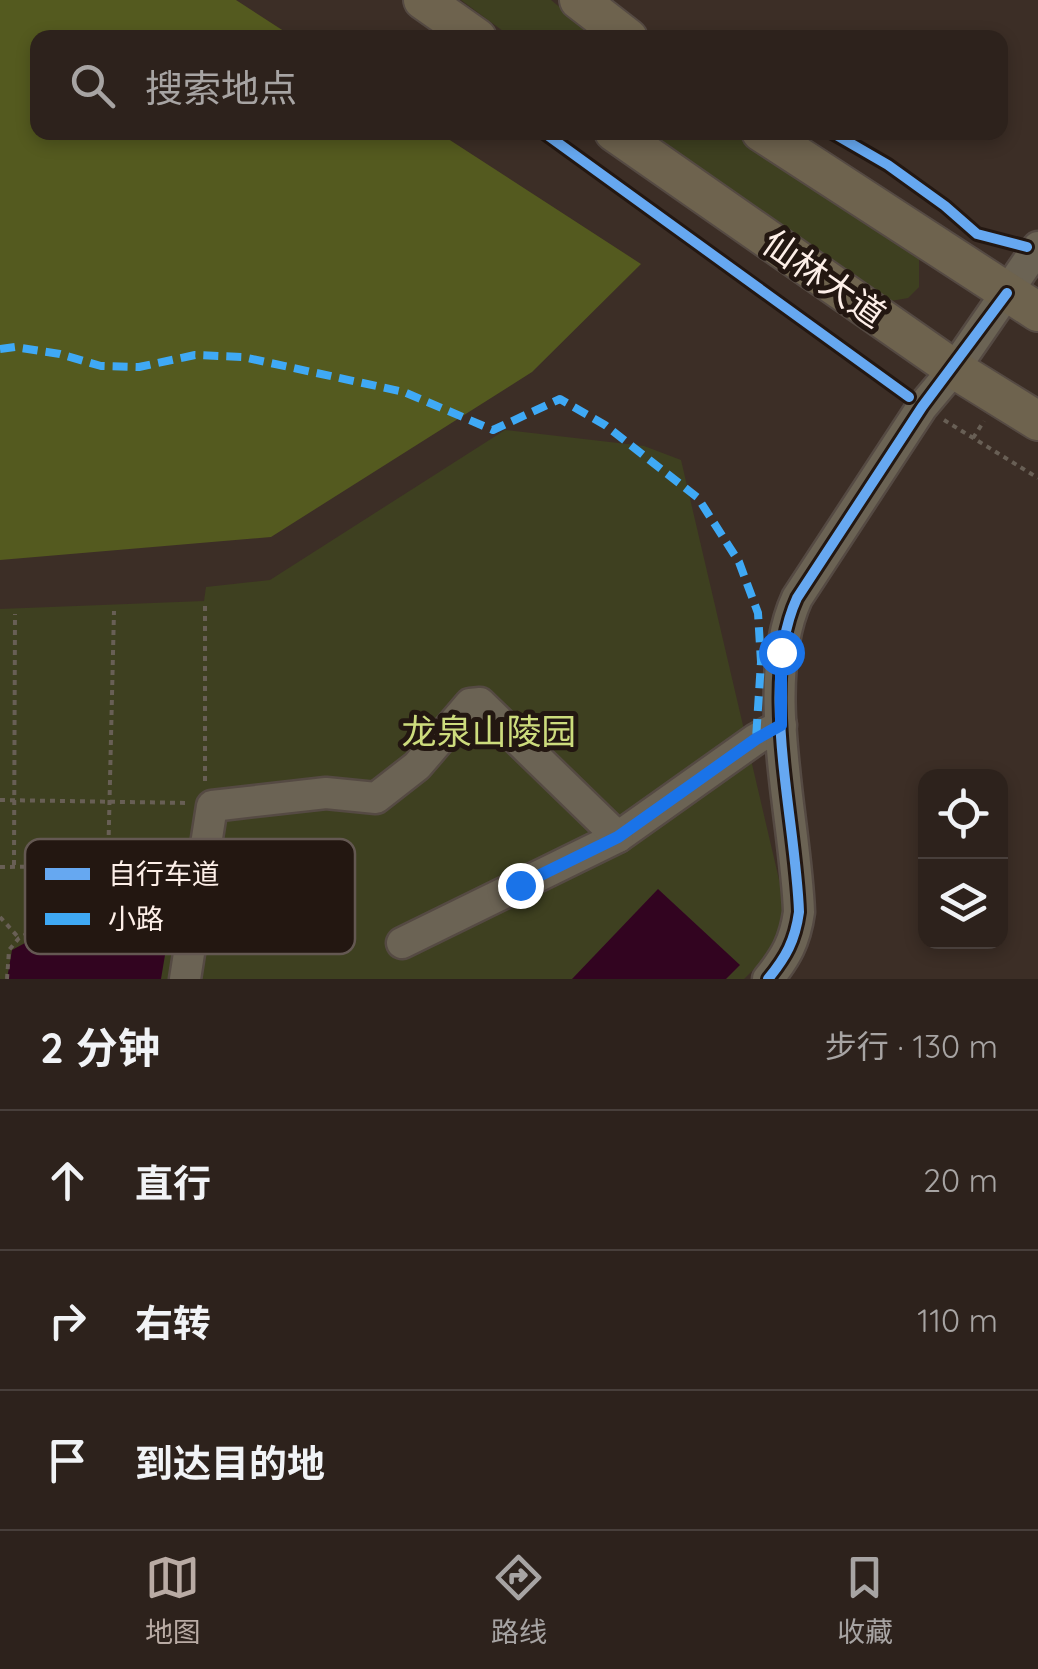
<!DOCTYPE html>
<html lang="zh">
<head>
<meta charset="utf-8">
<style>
	:root { --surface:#2d221c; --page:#392f29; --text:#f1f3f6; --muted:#a7a4a3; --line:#483f3b; --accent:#b9aba4 }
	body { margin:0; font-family:Quicksand,"Noto Sans SC",sans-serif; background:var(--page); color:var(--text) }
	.controls { position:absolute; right:30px; bottom:30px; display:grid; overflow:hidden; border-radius:20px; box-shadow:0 5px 15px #0003 }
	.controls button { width:90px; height:90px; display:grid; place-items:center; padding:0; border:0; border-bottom:2px solid var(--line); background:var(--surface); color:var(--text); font:50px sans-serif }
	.stop { position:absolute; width:30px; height:30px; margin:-22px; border:8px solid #1a73e8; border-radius:50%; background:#fff }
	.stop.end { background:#1a73e8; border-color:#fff; box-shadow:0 2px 10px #0008 }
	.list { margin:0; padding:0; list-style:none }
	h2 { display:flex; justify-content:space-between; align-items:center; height:130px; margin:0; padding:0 40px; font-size:42px }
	h2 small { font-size:32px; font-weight:400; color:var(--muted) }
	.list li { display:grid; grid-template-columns:65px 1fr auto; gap:30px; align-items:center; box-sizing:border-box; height:140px; padding:0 40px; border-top:2px solid var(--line) }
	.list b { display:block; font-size:38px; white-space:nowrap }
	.list em { font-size:32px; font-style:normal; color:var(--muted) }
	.icon { flex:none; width:55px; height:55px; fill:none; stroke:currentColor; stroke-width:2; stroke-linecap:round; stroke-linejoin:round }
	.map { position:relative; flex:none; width:1038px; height:979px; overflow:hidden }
	.search { position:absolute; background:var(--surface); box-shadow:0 5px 15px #0003; left:30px; right:30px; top:30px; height:110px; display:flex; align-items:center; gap:25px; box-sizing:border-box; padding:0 35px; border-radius:20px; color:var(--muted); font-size:38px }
	.sheet { height:550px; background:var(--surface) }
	nav { display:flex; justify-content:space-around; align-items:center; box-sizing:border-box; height:140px; border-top:2px solid var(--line); background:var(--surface); font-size:28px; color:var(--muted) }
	nav a { display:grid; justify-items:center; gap:5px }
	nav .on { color:var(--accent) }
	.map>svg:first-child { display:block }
	.green { fill:#3e4020 }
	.forest { fill:#545a1f }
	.water { fill:#320420 }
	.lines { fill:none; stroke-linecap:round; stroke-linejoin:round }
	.minor-casing { stroke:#554a43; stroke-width:35 }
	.major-casing { stroke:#554a43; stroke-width:42 }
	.path { stroke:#685f55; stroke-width:4; stroke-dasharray:5 5; stroke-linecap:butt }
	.minor { stroke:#6b6354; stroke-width:30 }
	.major { stroke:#6e634e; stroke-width:38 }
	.quiet { stroke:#3fa9f5; stroke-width:8; stroke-dasharray:15 8; stroke-linecap:butt }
	.cycleway-casing { stroke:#231711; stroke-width:16 }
	.cycleway { stroke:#66a8f1; stroke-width:10 }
	.route { stroke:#1a73e8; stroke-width:12 }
	.labels { text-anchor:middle; stroke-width:10; stroke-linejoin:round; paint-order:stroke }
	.street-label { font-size:35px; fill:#fdefe8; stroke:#231711 }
	.park-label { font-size:35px; fill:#cddc7d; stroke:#231711 }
	.key { fill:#231711; stroke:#645852; stroke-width:2.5 }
	.key-label { font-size:28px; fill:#fdefe8 }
</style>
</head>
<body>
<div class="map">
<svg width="1038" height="979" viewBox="0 0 1038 979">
	<rect width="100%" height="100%" fill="#3c2e26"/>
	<!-- green -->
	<g class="green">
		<polygon points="461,0 551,0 596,37 511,37"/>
		<polygon points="640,133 734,133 919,257 919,287 908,298 885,302"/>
		<polygon points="505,430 644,446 681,460 788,918 760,963 744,979 0,979 0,609 204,601 206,587 270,580"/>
	</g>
	<!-- forest -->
	<polygon class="forest" points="0,0 236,0 293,37 38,38 38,132 439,133 641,264 532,372 271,537 0,560"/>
	<!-- water -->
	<g class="water">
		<polygon points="658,889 740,965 726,979 572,979"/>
		<polygon points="57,926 152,926 163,931 167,943 161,979 7,979 12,950"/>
	</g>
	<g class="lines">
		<!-- minor casing -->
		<g class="minor-casing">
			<g id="minor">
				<polyline points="402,943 618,837 756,739 781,725"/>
				<polyline points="185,979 212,806 326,793 376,798 417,766 470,704 480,703 618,837"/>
				<path d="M768 979C786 957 795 941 799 912 796 820 758 683 797 598L922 407 954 369 1038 247"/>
			</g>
		</g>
		<!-- major casing -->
		<g class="major-casing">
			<g id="major">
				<polyline points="423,0 477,38"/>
				<polyline points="579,0 628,38"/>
				<polyline points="614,132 954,369 1038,421"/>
				<polyline points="761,132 1038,312"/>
			</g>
		</g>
		<!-- path -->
		<g class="path">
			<polyline points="944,420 1038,478"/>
			<polyline points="973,438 984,421"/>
			<polyline points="205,606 205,786"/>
			<polyline points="0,800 190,803"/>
			<polyline points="14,865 15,614"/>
			<polyline points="108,865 114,611"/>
			<polyline points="0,867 178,865"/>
			<polyline points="0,917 19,938"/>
			<polyline points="142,918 152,903 174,881"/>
			<polyline points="7,979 9,950 19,938 56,919 142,918 167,927"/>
		</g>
		<!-- minor -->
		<use href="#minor" class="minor"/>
		<!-- major -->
		<use href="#major" class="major"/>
		<!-- quiet -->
		<polyline class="quiet" points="0,349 15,347 60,354 101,366 139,367 195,355 243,357 404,392 493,430 560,399 605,425 698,498 739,562 758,613 761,662 756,739"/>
		<!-- cycleway casing -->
		<g class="cycleway-casing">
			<g id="cycleway">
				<polyline points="543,132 909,397"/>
				<polyline points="831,132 888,165 945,206 977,234 1027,247"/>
				<path d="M768 979C786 957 795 941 799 912 796 820 758 683 797 598L922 407 1007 293"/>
			</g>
		</g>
		<!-- cycleway -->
		<use href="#cycleway" class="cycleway"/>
	</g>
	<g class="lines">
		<!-- route -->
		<polyline class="route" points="520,885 618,837 756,739 781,725 781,652"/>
	</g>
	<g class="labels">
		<!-- street labels -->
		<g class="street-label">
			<text transform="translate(824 279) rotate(35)" y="12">仙林大道</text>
		</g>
		<!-- park labels -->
		<g class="park-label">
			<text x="489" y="744">龙泉山陵园</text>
		</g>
	</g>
	<!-- legend -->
	<rect x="25" y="839" width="330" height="115" rx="15" class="key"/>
	<rect x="45" y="868" width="45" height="12" fill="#66a8f1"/>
	<rect x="45" y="913" width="45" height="12" fill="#3fa9f5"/>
	<g class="key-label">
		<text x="108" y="884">自行车道</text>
		<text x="108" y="929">小路</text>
	</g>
</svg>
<div class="controls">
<button><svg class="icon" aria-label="locate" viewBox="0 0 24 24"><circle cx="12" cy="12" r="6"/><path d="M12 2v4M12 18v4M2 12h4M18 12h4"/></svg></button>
<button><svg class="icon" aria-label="layers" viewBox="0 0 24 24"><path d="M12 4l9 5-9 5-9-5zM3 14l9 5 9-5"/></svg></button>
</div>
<div class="stop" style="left:781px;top:652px"></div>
<div class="stop end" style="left:520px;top:885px"></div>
<div class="search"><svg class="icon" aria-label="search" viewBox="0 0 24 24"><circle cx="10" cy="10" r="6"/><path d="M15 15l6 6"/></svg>搜索地点</div>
</div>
<section class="sheet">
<h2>2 分钟<small>步行 · 130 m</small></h2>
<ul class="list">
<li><svg class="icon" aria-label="ahead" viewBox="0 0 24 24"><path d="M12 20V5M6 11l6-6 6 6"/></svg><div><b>直行</b></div><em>20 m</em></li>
<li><svg class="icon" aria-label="right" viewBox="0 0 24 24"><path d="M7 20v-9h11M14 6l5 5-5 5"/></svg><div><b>右转</b></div><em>110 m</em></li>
<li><svg class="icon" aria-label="arrive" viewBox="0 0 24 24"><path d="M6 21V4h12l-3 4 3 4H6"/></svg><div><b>到达目的地</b></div></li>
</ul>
</section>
<nav>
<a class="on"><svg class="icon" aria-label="map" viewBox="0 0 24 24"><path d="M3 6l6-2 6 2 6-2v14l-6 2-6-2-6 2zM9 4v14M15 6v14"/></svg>地图</a>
<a><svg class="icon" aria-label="directions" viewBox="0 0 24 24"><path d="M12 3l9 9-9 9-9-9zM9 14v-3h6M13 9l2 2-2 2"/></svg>路线</a>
<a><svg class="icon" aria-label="saved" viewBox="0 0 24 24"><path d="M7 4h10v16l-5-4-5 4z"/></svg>收藏</a>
</nav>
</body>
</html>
